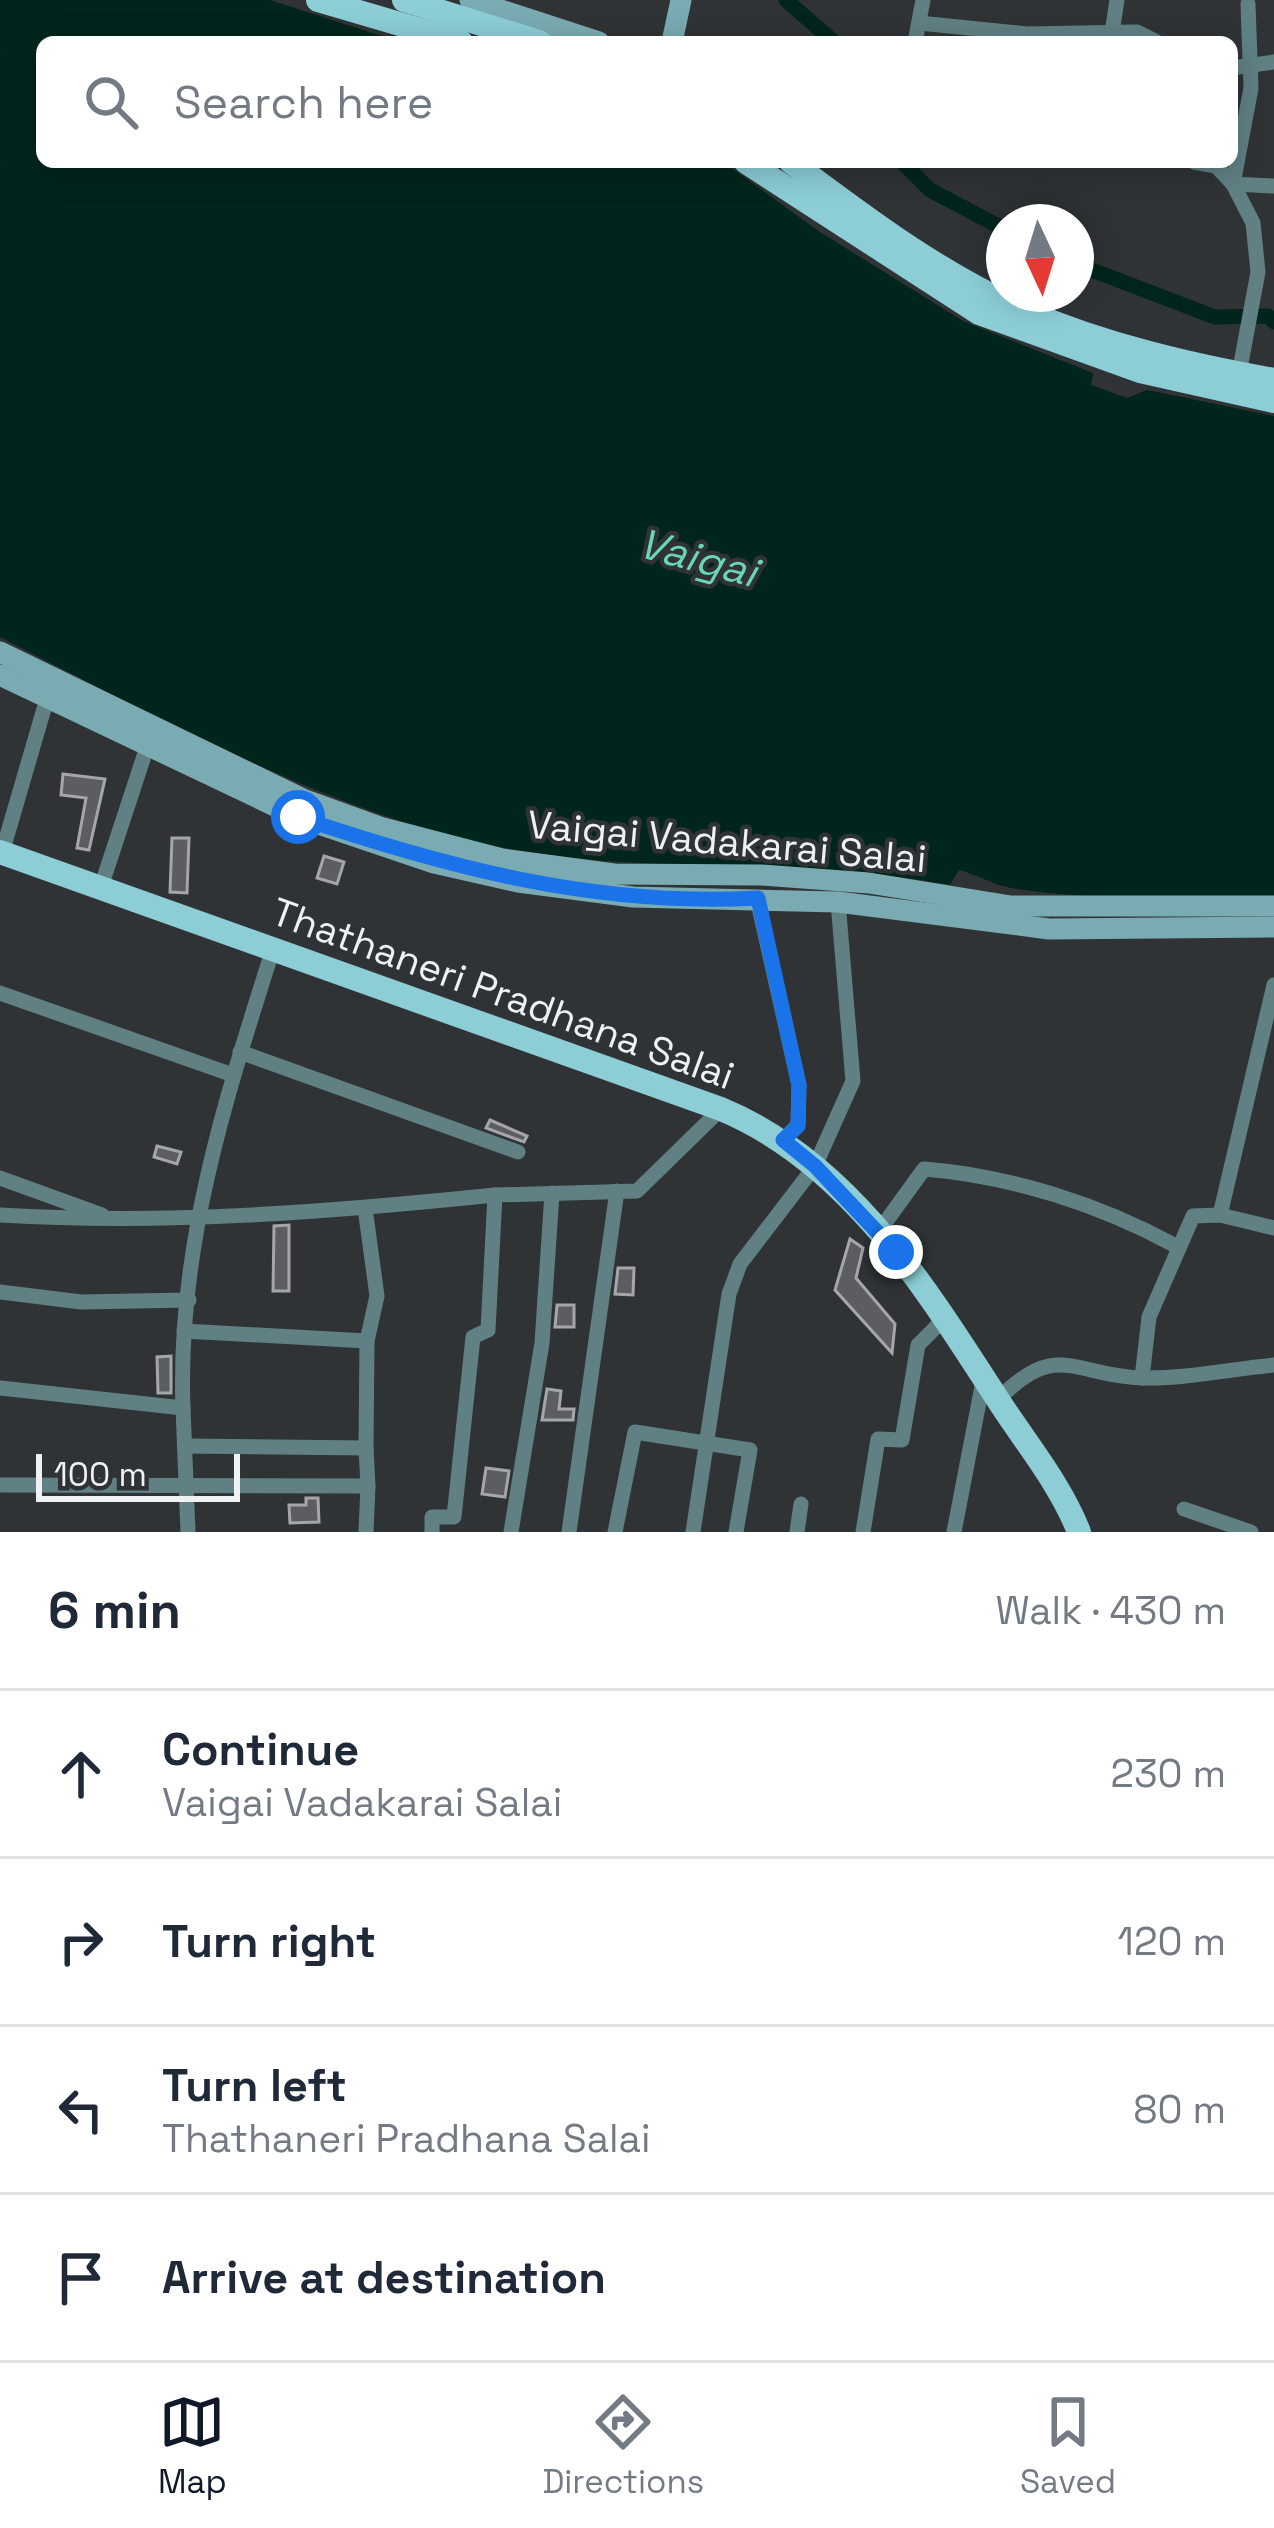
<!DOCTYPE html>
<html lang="en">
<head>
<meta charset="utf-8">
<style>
	:root { --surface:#fff; --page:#f2f2f3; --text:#1f2937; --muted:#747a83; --line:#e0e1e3; --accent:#111827 }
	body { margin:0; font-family:"Space Grotesk",sans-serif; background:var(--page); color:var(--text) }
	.compass { position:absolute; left:986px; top:204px; width:108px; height:108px; border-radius:50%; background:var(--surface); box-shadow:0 6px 30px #0003; rotate:176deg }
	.scale { position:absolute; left:36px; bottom:30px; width:204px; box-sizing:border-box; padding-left:12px; border:6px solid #eff2f4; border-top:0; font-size:33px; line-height:42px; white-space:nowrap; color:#eff2f4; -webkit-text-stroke:9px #2f3335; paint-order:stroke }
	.stop { position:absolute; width:36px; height:36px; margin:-27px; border:9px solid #1a73e8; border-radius:50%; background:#fff }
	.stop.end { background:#1a73e8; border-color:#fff; box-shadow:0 3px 12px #0008 }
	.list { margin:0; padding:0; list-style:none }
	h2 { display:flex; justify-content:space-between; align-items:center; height:156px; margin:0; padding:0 48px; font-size:51px }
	h2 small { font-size:39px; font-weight:400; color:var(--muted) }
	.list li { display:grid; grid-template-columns:78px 1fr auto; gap:36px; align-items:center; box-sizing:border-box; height:168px; padding:0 48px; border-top:3px solid var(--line) }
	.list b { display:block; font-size:45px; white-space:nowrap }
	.list p { margin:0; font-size:39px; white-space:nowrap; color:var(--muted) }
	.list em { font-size:39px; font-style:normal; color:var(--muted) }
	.icon { flex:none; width:66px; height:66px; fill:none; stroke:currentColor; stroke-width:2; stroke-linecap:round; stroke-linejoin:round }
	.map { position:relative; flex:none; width:1274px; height:1532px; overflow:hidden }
	.search { position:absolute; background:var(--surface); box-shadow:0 6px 30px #0003; left:36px; right:36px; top:36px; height:132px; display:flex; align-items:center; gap:30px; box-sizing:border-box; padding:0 42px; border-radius:18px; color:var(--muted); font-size:45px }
	.sheet { height:828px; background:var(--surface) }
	nav { display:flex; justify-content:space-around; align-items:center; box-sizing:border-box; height:168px; border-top:3px solid var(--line); background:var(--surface); font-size:33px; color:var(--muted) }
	nav a { display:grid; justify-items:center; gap:6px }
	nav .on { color:var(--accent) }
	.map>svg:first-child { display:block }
	.water { fill:#00251c }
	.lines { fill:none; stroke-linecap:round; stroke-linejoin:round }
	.canal { stroke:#00251c; stroke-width:15 }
	.building { fill:#5c5d61; stroke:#a5a6ab; stroke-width:3 }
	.minor { stroke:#618084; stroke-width:15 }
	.secondary { stroke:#7aabb2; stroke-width:21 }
	.primary { stroke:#8ccdd6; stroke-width:24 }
	.route { stroke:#1a73e8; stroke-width:15 }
	.labels { text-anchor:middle; stroke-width:9; stroke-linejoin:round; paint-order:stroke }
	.street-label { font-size:39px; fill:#eff2f4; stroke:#2f3335 }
	.water-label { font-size:42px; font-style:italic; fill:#6bd5b7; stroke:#2f3335 }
</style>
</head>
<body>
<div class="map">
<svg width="1274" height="1532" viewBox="0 0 1274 1532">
	<rect width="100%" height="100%" fill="#2f3335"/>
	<!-- water -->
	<path class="water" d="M0 0H270L400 42H42V162H723L820 232 963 321 1093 373 1091 385 1127 398 1147 390 1274 416V898C1187 896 1096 902 1011 888 995 885 977 875 959 870L950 885C799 856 645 877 495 846 330 813 151 714 0 637Z"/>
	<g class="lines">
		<!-- canal -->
		<g class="canal">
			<polyline points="786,0 834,42"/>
			<polyline points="902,162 930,190 1004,229"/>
			<polyline points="1076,264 1215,317 1268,316 1274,322"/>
		</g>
	</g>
	<!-- building -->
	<g class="building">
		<polygon points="63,774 105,779 89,850 77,848 86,798 61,795"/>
		<polygon points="172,838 189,838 187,893 170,892"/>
		<polygon points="324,856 344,862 337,884 317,878"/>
		<polygon points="490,1120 527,1136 524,1142 486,1128"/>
		<polygon points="157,1146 181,1152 177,1164 154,1157"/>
		<polygon points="289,1225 289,1291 273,1291 274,1226"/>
		<polygon points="850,1239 863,1248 856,1278 895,1324 892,1353 835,1290"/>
		<polygon points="618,1268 634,1268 633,1295 615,1294"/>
		<polygon points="557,1305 574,1305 574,1327 555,1327"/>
		<polygon points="171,1356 171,1393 158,1393 157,1357"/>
		<polygon points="547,1389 561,1391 559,1409 574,1409 573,1420 542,1420"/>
		<polygon points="486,1468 509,1471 505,1497 482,1494"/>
		<polygon points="306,1498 318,1498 319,1522 290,1523 289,1505 306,1505"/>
	</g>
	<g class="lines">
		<!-- minor -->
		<g class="minor">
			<polyline points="919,23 1027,34 1137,32 1157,42"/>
			<polyline points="1112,33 1117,0"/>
			<polyline points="915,42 923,0"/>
			<polyline points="1232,68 1274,62"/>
			<polyline points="1194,162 1216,166 1233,184 1274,186"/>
			<polyline points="1239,374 1258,272 1253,223 1233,184 1251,88 1248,4"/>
			<polyline points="2,853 48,695"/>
			<polyline points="101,887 148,744"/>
			<polyline points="757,898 799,1085 798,1125 783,1140"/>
			<polyline points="0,993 233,1075"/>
			<polyline points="240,1052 518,1152"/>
			<polyline points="0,1178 102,1215"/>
			<path d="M0 1215C167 1225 329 1212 495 1195"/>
			<polyline points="1220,1215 1274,985"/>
			<path d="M879 1231 924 1169C1011 1176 1099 1204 1176 1246"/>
			<polyline points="0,1292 81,1302 189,1300"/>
			<polyline points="184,1331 367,1341 377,1296 365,1208"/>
			<polyline points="1142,1378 1149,1317 1193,1216 1220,1215 1274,1228"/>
			<polyline points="0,1388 183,1408 188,1532"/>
			<path d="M998 1400C1057 1338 1076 1377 1143 1378 1186 1379 1231 1369 1274 1365"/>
			<path d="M183 1408C177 1248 225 1100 273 949"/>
			<polyline points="185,1446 366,1448 367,1341"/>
			<polyline points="0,1485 368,1486 366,1448"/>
			<polyline points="1184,1509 1251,1532"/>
			<polyline points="366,1532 368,1486"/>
			<polyline points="432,1532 432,1517 454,1517 473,1337 488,1330 495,1195 637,1191 721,1109"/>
			<polyline points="511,1532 542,1343 552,1193"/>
			<polyline points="569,1532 617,1191"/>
			<polyline points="615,1532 635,1432 750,1450 736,1532"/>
			<polyline points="693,1532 729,1294 740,1264 815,1166 853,1081 838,902"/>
			<polyline points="797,1532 801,1504"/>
			<polyline points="863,1532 878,1439 902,1440 918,1345 945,1318"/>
			<polyline points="954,1532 984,1376"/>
		</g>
		<!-- secondary -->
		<g class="secondary">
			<polyline points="470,0 599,42"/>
			<polyline points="672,42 681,0"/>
			<polyline points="0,652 303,799 383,828 502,859 614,874 762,875 869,883 1011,906 1274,906"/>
			<polyline points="0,675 298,817 434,863 518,882 633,897 838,902 1049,929 1274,927"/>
		</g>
		<!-- primary -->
		<g class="primary">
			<polyline points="318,0 461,42"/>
			<polyline points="404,0 539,42"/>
			<polyline points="746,162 979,313 1140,371 1274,401"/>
			<path d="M791 162C863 216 942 276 1025 311 1104 345 1190 365 1274 380"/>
			<path d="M0 852 721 1109C851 1163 928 1292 1002 1406 1029 1447 1061 1486 1079 1532"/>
		</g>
	</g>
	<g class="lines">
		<!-- route -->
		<path class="route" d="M298 817C449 868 597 907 758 898L799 1085 798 1126 783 1140 815 1166 896 1252"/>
	</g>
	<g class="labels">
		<!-- street labels -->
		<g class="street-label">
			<text transform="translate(727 841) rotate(5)" y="14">Vaigai Vadakarai Salai</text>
			<text transform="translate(503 993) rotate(20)" y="14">Thathaneri Pradhana Salai</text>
		</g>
		<!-- water labels -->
		<g class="water-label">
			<text transform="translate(698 557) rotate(15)" y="15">Vaigai</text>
		</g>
	</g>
</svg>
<svg class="compass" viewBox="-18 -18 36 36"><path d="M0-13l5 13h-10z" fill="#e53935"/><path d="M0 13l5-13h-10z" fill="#747a83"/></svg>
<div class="scale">100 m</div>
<div class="stop" style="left:298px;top:817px"></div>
<div class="stop end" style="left:896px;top:1252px"></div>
<div class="search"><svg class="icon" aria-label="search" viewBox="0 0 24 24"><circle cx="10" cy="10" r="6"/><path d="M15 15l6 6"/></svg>Search here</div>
</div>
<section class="sheet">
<h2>6 min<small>Walk · 430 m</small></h2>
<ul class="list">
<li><svg class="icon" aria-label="ahead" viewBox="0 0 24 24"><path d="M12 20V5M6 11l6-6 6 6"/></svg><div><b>Continue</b><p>Vaigai Vadakarai Salai</p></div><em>230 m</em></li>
<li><svg class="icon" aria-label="right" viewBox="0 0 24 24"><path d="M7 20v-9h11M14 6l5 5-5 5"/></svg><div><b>Turn right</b></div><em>120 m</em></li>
<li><svg class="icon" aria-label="left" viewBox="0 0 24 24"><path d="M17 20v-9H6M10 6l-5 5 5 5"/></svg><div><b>Turn left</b><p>Thathaneri Pradhana Salai</p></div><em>80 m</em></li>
<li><svg class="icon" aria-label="arrive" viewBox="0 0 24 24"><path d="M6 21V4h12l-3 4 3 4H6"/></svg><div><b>Arrive at destination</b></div></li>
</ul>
</section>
<nav>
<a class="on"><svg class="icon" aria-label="map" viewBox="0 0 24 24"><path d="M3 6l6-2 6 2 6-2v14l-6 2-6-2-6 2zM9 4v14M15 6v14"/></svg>Map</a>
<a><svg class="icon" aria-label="directions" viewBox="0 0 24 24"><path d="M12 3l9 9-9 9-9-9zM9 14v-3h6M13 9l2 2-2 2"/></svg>Directions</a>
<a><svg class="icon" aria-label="saved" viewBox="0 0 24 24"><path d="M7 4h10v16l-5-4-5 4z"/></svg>Saved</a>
</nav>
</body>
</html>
